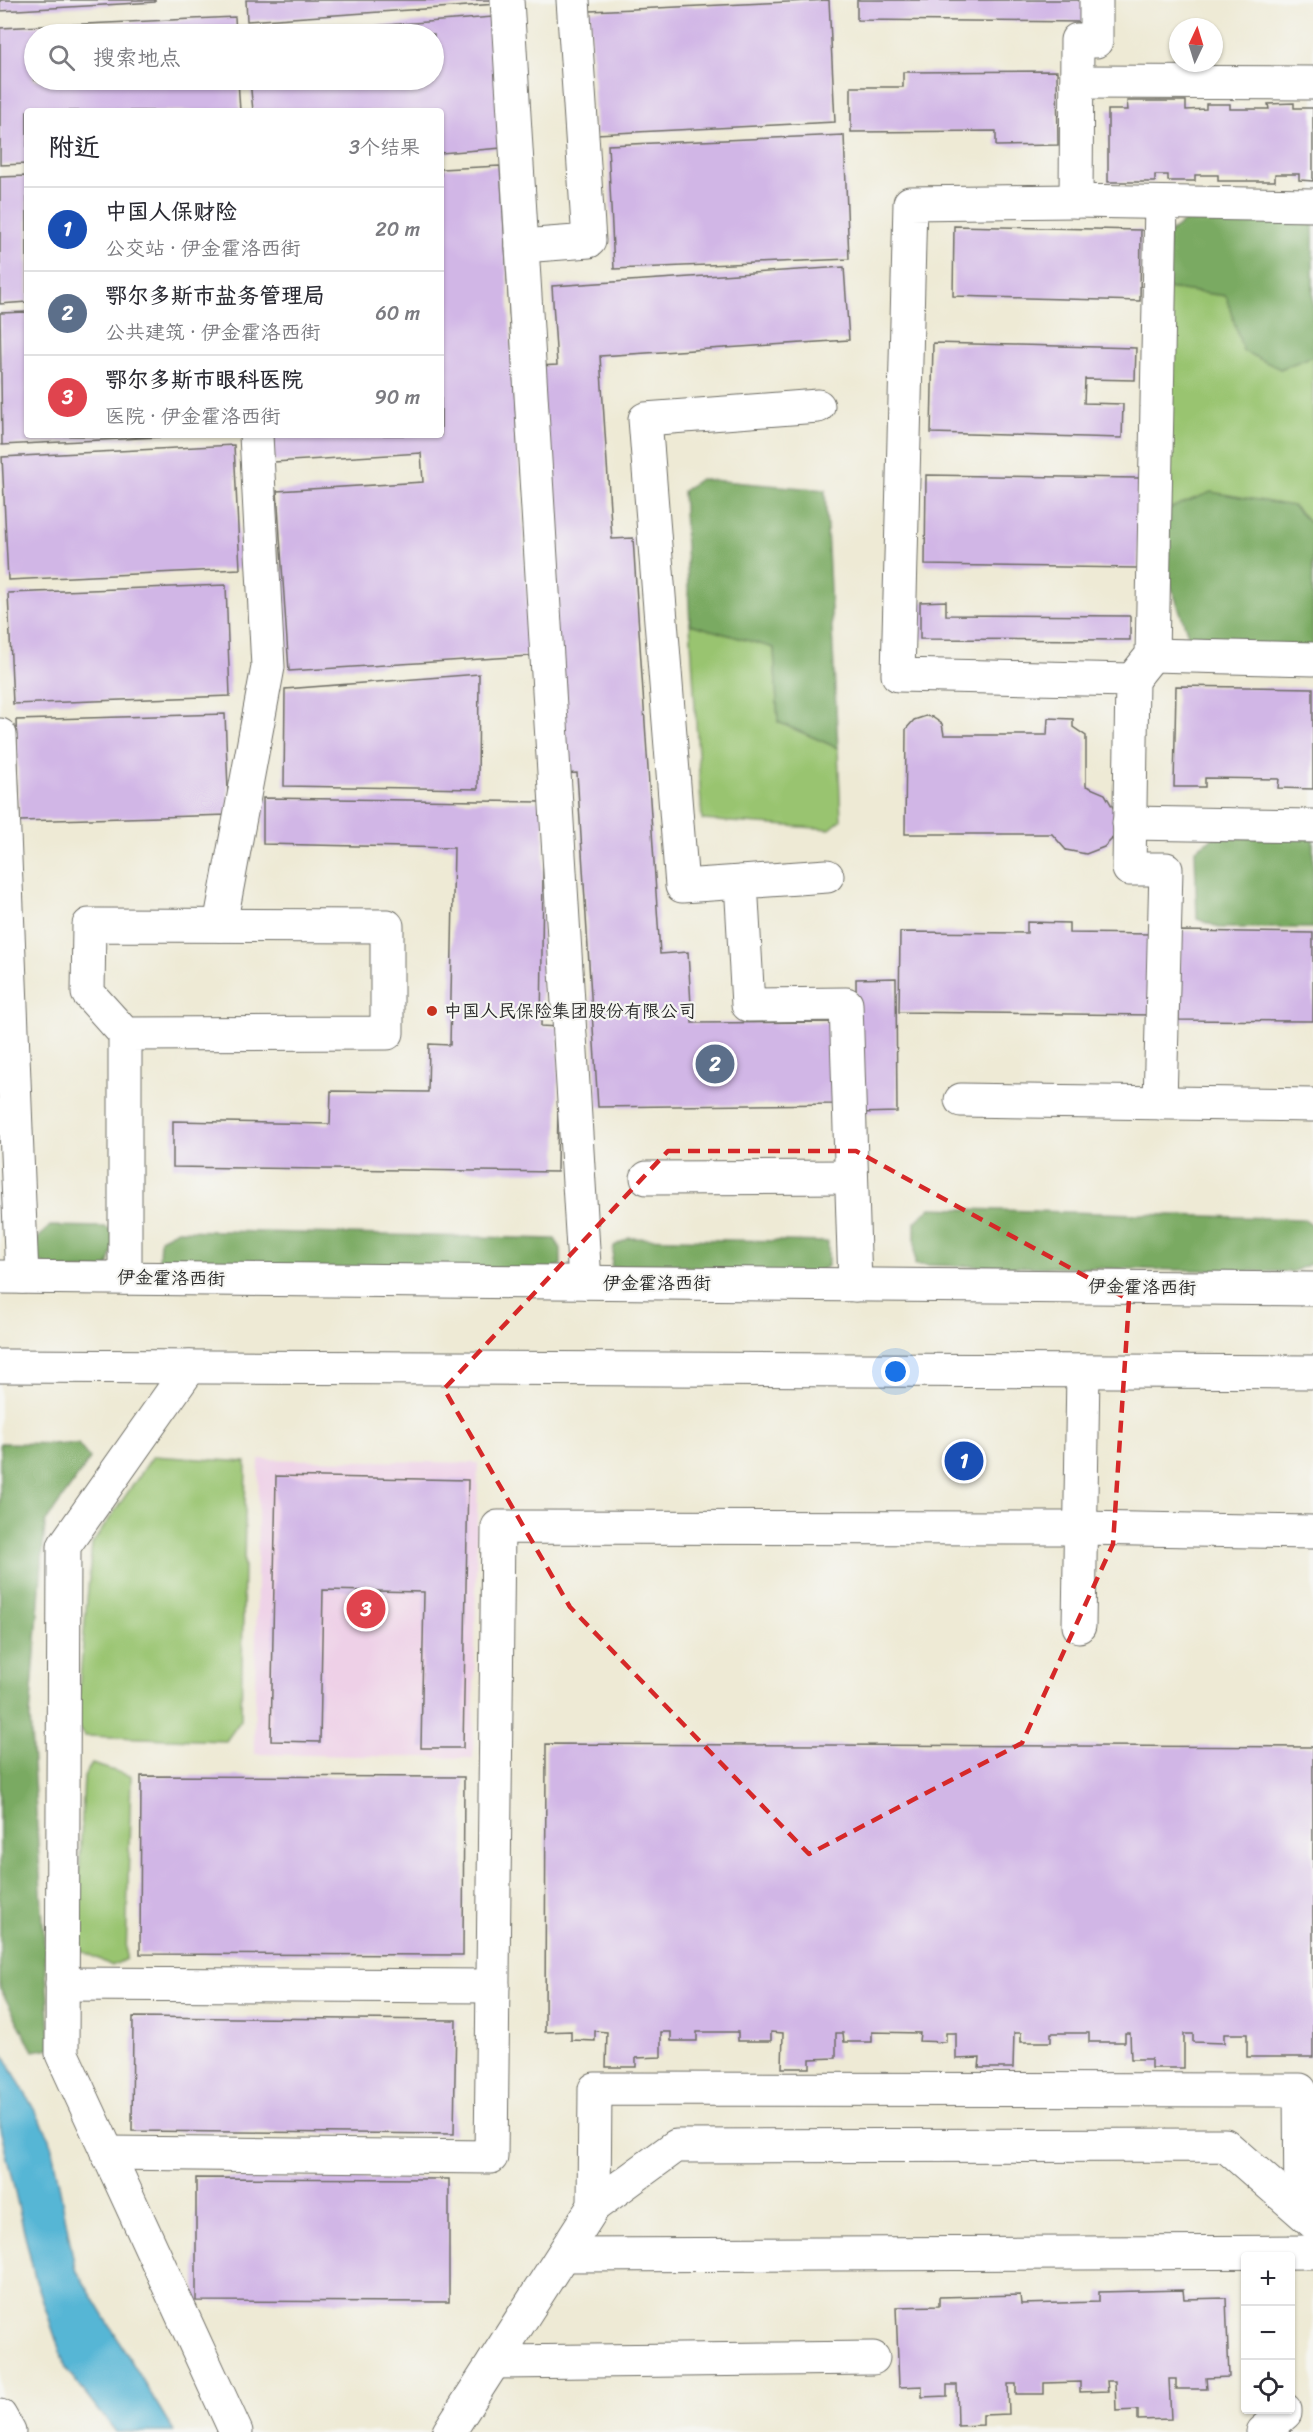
<!DOCTYPE html>
<html lang="zh">
<head>
<meta charset="utf-8">
<style>
	:root { --surface:#fff; --page:#f2f2f3; --text:#2b2b33; --muted:#7c7c81; --line:#e1e1e2; --accent:#c8321e }
	body { margin:0; font-family:Sriracha,"LXGW WenKai TC",sans-serif; background:var(--page); color:var(--text) }
	.controls { position:absolute; right:18px; bottom:18px; display:grid; overflow:hidden; border-radius:6px; box-shadow:0 2px 4px #0004 }
	.controls button { width:54px; height:54px; display:grid; place-items:center; padding:0; border:0; border-bottom:2px solid var(--line); background:var(--surface); color:var(--text); font:30px sans-serif }
	.compass { position:absolute; left:1169px; top:18px; width:54px; height:54px; border-radius:50%; background:var(--surface); box-shadow:0 2px 4px #0004; rotate:4deg }
	.you { position:absolute; left:896px; top:1372px; width:21px; height:21px; margin:-15px; border:4px solid #fff; border-radius:50%; background:#1a73e8; box-shadow:0 0 0 9px #1a73e833 }
	.badge { display:grid; place-items:center; width:39px; height:39px; border-radius:50%; background:var(--accent); color:#fff; font-size:20px; font-weight:700 }
	.pin { position:absolute; translate:-50% -50%; border:3px solid #fff; box-shadow:0 2px 6px #0006 }
	.list { margin:0; padding:0; list-style:none }
	h2 { display:flex; justify-content:space-between; align-items:center; height:78px; margin:0; padding:0 24px; font-size:26px }
	h2 small { font-size:20px; font-weight:400; color:var(--muted) }
	.list li { display:grid; grid-template-columns:39px 1fr auto; gap:18px; align-items:center; box-sizing:border-box; height:84px; padding:0 24px; border-top:2px solid var(--line) }
	.list b { display:block; font-size:22px; white-space:nowrap }
	.list p { margin:0; font-size:20px; white-space:nowrap; color:var(--muted) }
	.list em { font-size:20px; font-style:normal; color:var(--muted) }
	.icon { flex:none; width:33px; height:33px; fill:none; stroke:currentColor; stroke-width:2; stroke-linecap:round; stroke-linejoin:round }
	.map { position:relative; flex:none; width:1313px; height:2432px; overflow:hidden }
	.search { position:absolute; background:var(--surface); box-shadow:0 2px 4px #0004; left:24px; top:24px; width:420px; height:66px; display:flex; align-items:center; gap:15px; box-sizing:border-box; padding:0 21px; border-radius:33px; color:var(--muted); font-size:22px }
	.panel { position:absolute; background:var(--surface); box-shadow:0 2px 4px #0004; left:24px; top:108px; width:420px; height:330px; border-radius:6px }
	.map>svg:first-child { display:block }
	.built { fill:#eed0e7 }
	.green { fill:#99c470; stroke:#62784e; stroke-width:1.5 }
	.forest { fill:#7aaa62; stroke:#526a46; stroke-width:1.5 }
	.water { fill:#56b6d5; stroke:#407080; stroke-width:1.5 }
	.building { fill:#d1b6e6 }
	.lines { fill:none; stroke-linecap:round; stroke-linejoin:round }
	.minor-casing { stroke:#6f6e66; stroke-width:35 }
	.minor { stroke:#fff; stroke-width:33 }
	.marked { fill:none; stroke:#d62828; stroke-width:4.5; stroke-dasharray:12 8; stroke-linejoin:round }
	.poi-dot { fill:#c8321e; stroke:#f6f6f2; stroke-width:2 }
	.labels { text-anchor:middle; stroke-width:4.5; stroke-linejoin:round; paint-order:stroke }
	.poi-label { font-size:18px; fill:#2b2b2b; stroke:#f6f6f2; text-anchor:start }
	.street-label { font-size:18px; fill:#2b2b2b; stroke:#f6f6f2 }
</style>
</head>
<body>
<div class="map">
<svg width="1313" height="2432" viewBox="0 0 1313 2432">
	<rect width="100%" height="100%" fill="#f6f6f2"/>
	<filter id="ink" filterUnits="userSpaceOnUse"><feTurbulence type="fractalNoise" baseFrequency=".0167" numOctaves="2"/><feDisplacementMap in="SourceGraphic" scale="12" xChannelSelector="R" yChannelSelector="G"/><feConvolveMatrix kernelMatrix="1 2 1 2 8 2 1 2 1" color-interpolation-filters="sRGB"/></filter>
	<filter id="wash" filterUnits="userSpaceOnUse"><feTurbulence type="fractalNoise" baseFrequency=".008" numOctaves="4" result="noise"/><feDisplacementMap in="SourceGraphic" scale="24" xChannelSelector="R" yChannelSelector="G"/><feGaussianBlur stdDeviation="1.35" result="paint"/><feColorMatrix in="noise" values="0 0 0 0 0 0 0 0 0 0 0 0 0 0 0 0 0 1.4 0 .05"/><feComposite in="paint" operator="in"/></filter>
	<g filter="url(#wash)">
		<rect width="100%" height="100%" fill="#eeead5"/>
		<!-- built -->
		<polygon class="built" points="259,1459 478,1463 473,1758 254,1754"/>
		<!-- green -->
		<g class="green">
			<polygon points="1167,288 1226,296 1280,369 1313,356 1313,526 1293,506 1163,511"/>
			<polygon points="690,624 774,648 778,722 838,748 841,820 830,829 702,820"/>
			<polygon points="153,1456 246,1462 241,1720 226,1741 85,1736 76,1723 92,1544"/>
			<polygon points="92,1764 131,1776 126,1959 112,1966 76,1948 84,1776"/>
		</g>
		<!-- forest -->
		<g class="forest">
			<polygon points="1188,219 1313,219 1313,356 1280,369 1243,351 1226,296 1167,288 1168,234"/>
			<polygon points="700,479 825,490 838,748 778,722 774,648 690,624 683,491"/>
			<polygon points="1211,492 1293,506 1313,526 1313,650 1192,646 1162,560 1163,511"/>
			<polygon points="1214,837 1313,838 1313,928 1220,928 1197,919 1195,850"/>
			<polygon points="930,1208 1303,1219 1313,1226 1313,1263 1292,1272 915,1265 915,1222"/>
			<polygon points="50,1226 106,1227 118,1235 107,1269 50,1269 35,1258 38,1238"/>
			<polygon points="177,1230 555,1239 561,1249 561,1265 543,1273 170,1269 159,1260 160,1239"/>
			<polygon points="629,1238 828,1242 828,1266 807,1277 611,1267 614,1246"/>
			<polygon points="0,1443 78,1444 90,1459 45,1523 30,1717 51,2048 33,2051 0,1988"/>
		</g>
		<!-- water -->
		<polygon class="water" points="0,2048 50,2138 75,2268 174,2432 116,2432 66,2369 35,2278 0,2128"/>
		<g id="blocks">
			<!-- building -->
			<g class="building">
				<polygon points="0,0 155,0 155,2 0,11"/>
				<polygon points="246,0 497,0 497,4 247,21"/>
				<polygon points="829,0 835,122 596,134 590,11"/>
				<polygon points="857,0 1085,0 1085,22 857,20"/>
				<polygon points="235,17 236,34 34,34 34,80 238,80 240,111 27,111 27,164 0,165 0,28"/>
				<polygon points="493,17 502,148 441,153 441,111 253,111 250,80 434,80 434,34 279,33"/>
				<polygon points="1057,71 1058,145 996,146 996,131 851,132 851,87 903,87 903,72"/>
				<polygon points="1127,101 1186,101 1186,110 1206,109 1206,104 1230,104 1230,109 1269,109 1268,104 1294,103 1294,108 1313,108 1313,181 1299,180 1299,174 1275,174 1275,181 1218,181 1218,175 1195,175 1195,181 1168,181 1168,175 1155,175 1155,182 1108,182 1108,110 1128,110"/>
				<polygon points="844,135 849,259 614,269 608,145"/>
				<polygon points="500,166 531,656 289,671 277,491 423,482 421,453 274,462 272,435 441,435 441,169"/>
				<polygon points="27,176 27,302 0,304 0,177"/>
				<polygon points="954,226 1141,230 1140,301 953,296"/>
				<polygon points="844,267 849,340 600,356 612,539 633,538 660,954 688,952 692,1023 835,1022 835,1104 598,1107 577,773 560,774 539,366 557,365 552,286"/>
				<polygon points="27,312 27,435 160,437 2,445 0,313"/>
				<polygon points="933,343 1136,348 1135,380 1085,379 1084,403 1123,404 1122,438 931,433"/>
				<polygon points="234,445 240,569 8,580 2,457"/>
				<polygon points="926,475 1139,478 1138,568 925,565"/>
				<polygon points="226,585 230,696 13,704 8,593"/>
				<polygon points="946,601 946,615 1130,616 1130,640 920,639 920,602"/>
				<polygon points="479,674 478,789 284,786 285,689"/>
				<polygon points="1176,686 1313,688 1313,789 1278,788 1279,779 1205,778 1205,787 1174,787"/>
				<polygon points="225,714 229,815 20,821 16,720"/>
				<polygon points="926,716 932,717 942,724 944,735 1047,735 1048,718 1073,719 1073,727 1086,736 1086,786 1105,794 1115,811 1115,831 1111,840 1104,847 1086,854 1066,850 1052,834 905,834 906,729 914,720"/>
				<polygon points="263,798 544,802 541,1026 559,1027 557,1172 173,1167 173,1121 330,1124 331,1091 428,1092 429,1044 450,1045 454,848 263,844"/>
				<polygon points="1027,922 1069,923 1069,933 1153,934 1152,1015 899,1012 900,932 1027,933"/>
				<polygon points="1180,931 1313,933 1313,1021 1179,1020"/>
				<polygon points="896,978 897,1112 857,1113 856,979"/>
				<polygon points="276,1476 468,1480 463,1748 421,1748 424,1592 323,1590 320,1742 271,1741"/>
				<polygon points="546,1744 1313,1747 1313,2057 1247,2057 1247,2034 1224,2034 1224,2043 1193,2042 1193,2034 1184,2034 1184,2068 1151,2068 1151,2059 1131,2059 1130,2033 1125,2033 1125,2042 1089,2042 1089,2033 1051,2033 1051,2042 1021,2042 1021,2033 1014,2033 1013,2068 979,2068 980,2058 956,2059 956,2033 946,2033 946,2042 919,2041 920,2033 872,2032 872,2042 844,2042 843,2033 836,2033 836,2058 810,2059 810,2068 782,2068 783,2033 771,2032 771,2041 738,2041 738,2032 697,2032 697,2041 671,2041 671,2032 661,2032 661,2057 636,2058 636,2067 606,2067 607,2032 595,2031 595,2041 571,2040 571,2031 545,2032"/>
				<polygon points="141,1776 464,1777 463,1955 140,1954"/>
				<polygon points="133,2017 456,2020 454,2134 132,2131"/>
				<polygon points="196,2178 449,2179 449,2302 196,2301"/>
				<polygon points="1183,2290 1184,2299 1226,2298 1229,2377 1206,2378 1207,2389 1176,2389 1176,2379 1169,2379 1171,2419 1138,2420 1138,2410 1116,2411 1115,2381 1107,2381 1108,2391 1080,2392 1080,2382 1044,2383 1044,2394 1016,2394 1016,2384 1008,2384 1009,2414 983,2415 983,2425 958,2426 957,2385 947,2385 947,2396 922,2397 922,2386 899,2387 896,2307 939,2306 939,2297 1020,2295 1021,2304 1099,2302 1099,2292"/>
			</g>
		</g>
	</g>
	<g filter="url(#ink)">
		<use href="#blocks" fill-opacity="0" stroke="#6f6e66" stroke-width="1.5"/>
		<g class="lines">
			<!-- minor casing -->
			<g class="minor-casing">
				<g id="minor">
					<polyline points="507,0 585,1282"/>
					<polyline points="1096,0 1096,41 1077,40 1076,201 1313,205"/>
					<polyline points="1077,82 1313,83"/>
					<polyline points="1076,201 910,203 898,675 1132,680 1129,869 1166,869 1160,1103"/>
					<polyline points="522,246 589,241 573,0"/>
					<polyline points="818,406 645,419 682,886 741,882 748,1005 846,1004 855,1285"/>
					<polyline points="1152,655 1313,659"/>
					<polyline points="1132,680 1152,655 1161,203"/>
					<polyline points="0,735 22,1277"/>
					<polyline points="1129,823 1313,826"/>
					<polyline points="741,882 827,876"/>
					<polyline points="220,925 268,667 256,435"/>
					<polyline points="961,1100 1313,1105"/>
					<polyline points="647,1178 851,1177"/>
					<polyline points="0,1277 1313,1289"/>
					<polyline points="125,1278 125,1034 387,1033 387,926 89,925 88,993 125,1034"/>
					<polyline points="0,1366 1313,1372"/>
					<polyline points="190,1367 64,1546 62,2054 236,2432"/>
					<polyline points="1079,1626 1083,1371"/>
					<polyline points="62,1984 493,1986"/>
					<polyline points="107,2153 491,2157 498,1527 1081,1528 1313,1532"/>
					<polyline points="594,2206 595,2089 1300,2090 1301,2211"/>
					<polyline points="563,2255 1313,2252"/>
					<polyline points="494,2362 873,2358"/>
					<polyline points="0,2416 9,2432"/>
					<polyline points="449,2432 594,2206 676,2146 1225,2145 1313,2222"/>
					<polyline points="1263,2432 1285,2413 1285,2410"/>
				</g>
			</g>
			<!-- minor -->
			<use href="#minor" class="minor"/>
		</g>
	</g>
	<!-- marked area -->
	<path class="marked" d="M668 1151H856L1129 1300 1113 1544 1022 1743 809 1854 570 1607 444 1389Z"/>
	<!-- markers -->
	<circle class="poi-dot" cx="432" cy="1011" r="6"/>
	<g class="labels">
		<!-- poi labels -->
		<g class="poi-label">
			<text x="444" y="1017">中国人民保险集团股份有限公司</text>
		</g>
		<!-- street labels -->
		<g class="street-label">
			<text transform="translate(171 1278) rotate(1)" y="6">伊金霍洛西街</text>
			<text x="657" y="1289">伊金霍洛西街</text>
			<text transform="translate(1142 1287) rotate(1)" y="6">伊金霍洛西街</text>
		</g>
	</g>
</svg>
<div class="controls">
<button>+</button>
<button>−</button>
<button><svg class="icon" aria-label="locate" viewBox="0 0 24 24"><circle cx="12" cy="12" r="6"/><path d="M12 2v4M12 18v4M2 12h4M18 12h4"/></svg></button>
</div>
<svg class="compass" viewBox="-18 -18 36 36"><path d="M0-13l5 13h-10z" fill="#e53935"/><path d="M0 13l5-13h-10z" fill="#7c7c81"/></svg>
<div class="you"></div>
<div class="pin badge" style="left:964px;top:1461px;background:#1a4fb4">1</div>
<div class="pin badge" style="left:715px;top:1064px;background:#5c6f8a">2</div>
<div class="pin badge" style="left:366px;top:1609px;background:#e0444e">3</div>
<div class="search"><svg class="icon" aria-label="search" viewBox="0 0 24 24"><circle cx="10" cy="10" r="6"/><path d="M15 15l6 6"/></svg>搜索地点</div>
<section class="panel">
<h2>附近<small>3个结果</small></h2>
<ul class="list">
<li><span class="badge" style="background:#1a4fb4">1</span><div><b>中国人保财险</b><p>公交站 · 伊金霍洛西街</p></div><em>20 m</em></li>
<li><span class="badge" style="background:#5c6f8a">2</span><div><b>鄂尔多斯市盐务管理局</b><p>公共建筑 · 伊金霍洛西街</p></div><em>60 m</em></li>
<li><span class="badge" style="background:#e0444e">3</span><div><b>鄂尔多斯市眼科医院</b><p>医院 · 伊金霍洛西街</p></div><em>90 m</em></li>
</ul>
</section>
</div>
</body>
</html>
